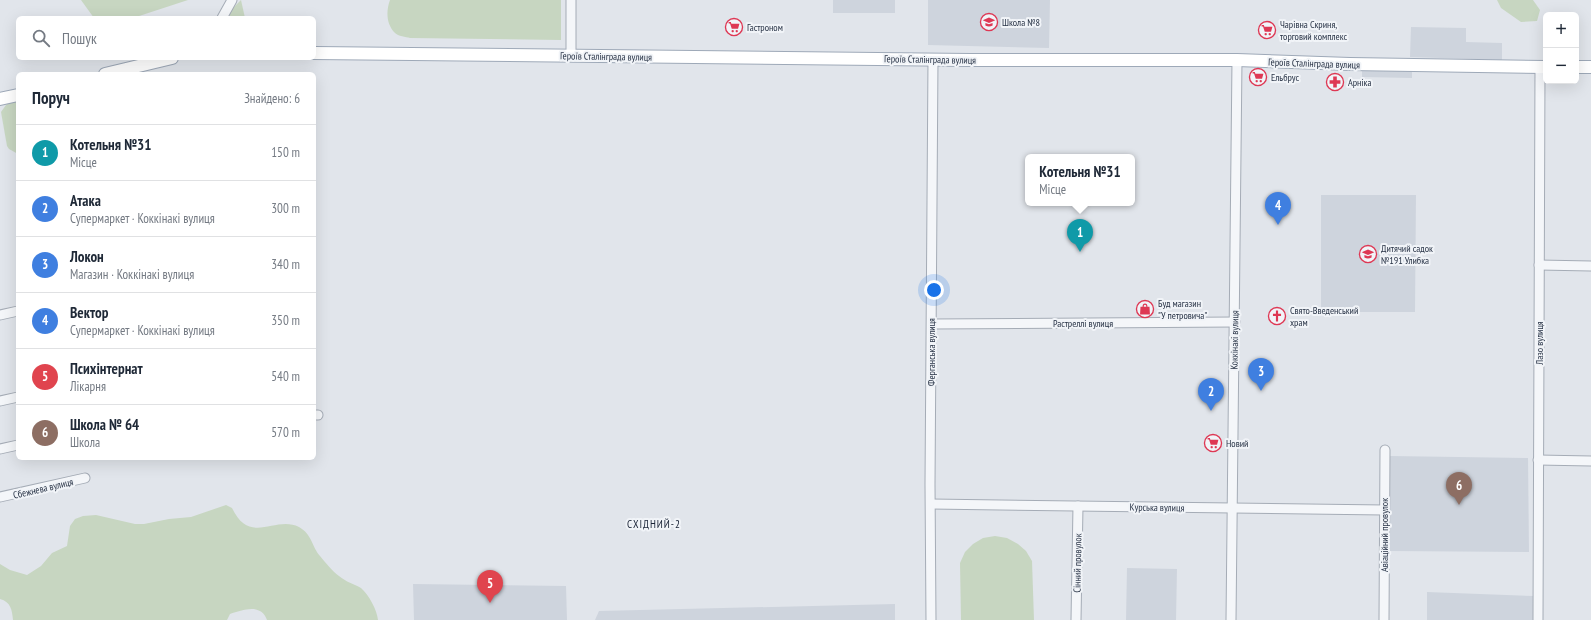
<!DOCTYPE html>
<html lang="uk">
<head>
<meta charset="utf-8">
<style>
	:root { --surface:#fff; --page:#f2f2f3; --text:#1f2937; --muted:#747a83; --line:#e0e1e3; --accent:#db2777 }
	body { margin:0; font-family:"PT Sans Narrow",sans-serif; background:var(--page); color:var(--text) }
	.controls { position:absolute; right:12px; top:12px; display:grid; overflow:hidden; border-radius:6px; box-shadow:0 4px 16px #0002 }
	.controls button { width:36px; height:36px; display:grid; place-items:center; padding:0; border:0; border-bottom:1px solid var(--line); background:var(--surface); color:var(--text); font:20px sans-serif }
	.you { position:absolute; left:934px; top:290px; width:14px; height:14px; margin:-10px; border:3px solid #fff; border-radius:50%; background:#1a73e8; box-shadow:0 0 0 6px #1a73e833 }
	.badge { display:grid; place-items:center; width:26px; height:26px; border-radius:50%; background:var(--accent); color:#fff; font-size:13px; font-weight:700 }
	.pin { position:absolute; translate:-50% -33px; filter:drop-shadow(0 1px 2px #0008) }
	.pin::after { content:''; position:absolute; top:21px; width:14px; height:12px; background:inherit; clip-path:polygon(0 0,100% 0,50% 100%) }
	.popup { position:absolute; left:1025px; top:154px; width:110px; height:52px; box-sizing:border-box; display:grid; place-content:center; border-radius:6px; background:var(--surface); filter:drop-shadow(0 1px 3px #0005); font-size:13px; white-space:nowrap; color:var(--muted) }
	.popup b { font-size:15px; color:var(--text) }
	.popup::after { content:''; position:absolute; left:50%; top:100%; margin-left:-8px; border:8px solid transparent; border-top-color:var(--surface) }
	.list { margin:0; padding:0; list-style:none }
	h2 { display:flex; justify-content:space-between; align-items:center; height:52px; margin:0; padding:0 16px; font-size:17px }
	h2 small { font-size:13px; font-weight:400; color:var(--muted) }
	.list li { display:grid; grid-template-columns:26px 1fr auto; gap:12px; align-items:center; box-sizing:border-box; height:56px; padding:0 16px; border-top:1px solid var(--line) }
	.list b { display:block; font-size:15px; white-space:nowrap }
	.list p { margin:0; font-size:13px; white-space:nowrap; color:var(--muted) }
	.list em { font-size:13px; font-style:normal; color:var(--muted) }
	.icon { flex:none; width:22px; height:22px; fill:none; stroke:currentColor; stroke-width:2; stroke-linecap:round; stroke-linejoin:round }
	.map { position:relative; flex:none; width:1591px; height:620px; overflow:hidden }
	.search { position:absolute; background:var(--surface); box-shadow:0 4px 16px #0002; left:16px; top:16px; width:300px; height:44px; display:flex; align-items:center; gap:10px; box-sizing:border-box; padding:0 14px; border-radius:6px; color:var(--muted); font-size:15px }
	.panel { position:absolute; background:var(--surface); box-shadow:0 4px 16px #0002; left:16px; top:72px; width:300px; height:388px; border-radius:6px }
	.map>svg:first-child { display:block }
	.built { fill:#ced4dd }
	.green { fill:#c7d6c1 }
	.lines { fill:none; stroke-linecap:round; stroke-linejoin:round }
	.minor-casing { stroke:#a5acb6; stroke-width:11 }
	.major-casing { stroke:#9ea9b8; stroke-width:14 }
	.minor { stroke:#f4f6f9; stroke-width:9 }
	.major { stroke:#fff; stroke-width:12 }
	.labels { text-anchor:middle; stroke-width:4; stroke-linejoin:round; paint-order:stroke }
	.poi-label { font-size:10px; fill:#273245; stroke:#f1f4f8; text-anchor:start }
	.street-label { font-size:10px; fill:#273245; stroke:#f1f4f8 }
	.neighbourhood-label { font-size:11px; letter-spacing:1px; fill:#192336; stroke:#f1f4f8 }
</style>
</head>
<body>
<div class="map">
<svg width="1591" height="620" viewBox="0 0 1591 620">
	<rect width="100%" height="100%" fill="#e1e5eb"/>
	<!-- built -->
	<g class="built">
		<rect x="833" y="0" width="62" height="13"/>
		<polygon points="928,0 1050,0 1049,48 928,45"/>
		<polygon points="1411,27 1466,28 1466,42 1502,43 1502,60 1410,57"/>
		<polygon points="1362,68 1412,69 1412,78 1362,77"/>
		<polygon points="1321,195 1416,195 1415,312 1321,312"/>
		<polygon points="1390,456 1528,458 1529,552 1389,551"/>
		<polygon points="1127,568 1177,569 1176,620 1126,620"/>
		<polygon points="413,584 566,586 567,620 414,620"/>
		<polygon points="1427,592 1534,596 1533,620 1427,620"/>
		<polygon points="895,604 895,620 595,620 599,611"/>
	</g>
	<!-- green -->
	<g class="green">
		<polygon points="81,0 188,0 133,18 94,18"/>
		<polygon points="241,0 245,18 229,18 231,10"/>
		<path d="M390 0H561V40L410 38C406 37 398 36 395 33 386 24 386 11 390 0Z"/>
		<polygon points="1497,0 1533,0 1540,10 1537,21 1521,22 1501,8"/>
		<polygon points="18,98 18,154 9,149 7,146 1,112 6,105"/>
		<path d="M226 505 232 508C250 546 275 515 299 527 312 534 312 547 320 556 326 563 332 571 339 576 346 582 354 584 361 588 369 595 377 610 378 620H267C261 603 243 610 230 614L227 620H13C12 610 11 602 0 599V564L10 570 27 575 41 566 52 553 67 546 70 526 75 519 83 516 96 515 135 524H144L169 519 191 517Z"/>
		<polygon points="995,536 1007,538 1018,544 1026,551 1032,561 1034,620 961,620 960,563 965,552 973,544 983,538"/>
	</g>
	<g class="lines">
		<!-- minor casing -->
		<g class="minor-casing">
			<g id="minor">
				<polyline points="571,0 571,56"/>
				<polyline points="222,18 232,0"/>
				<polyline points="1539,265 1591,266"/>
				<polyline points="0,315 18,311"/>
				<polyline points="932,324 1235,322"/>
				<polyline points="0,401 18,397"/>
				<polyline points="314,415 318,415"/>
				<polyline points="0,449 18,445"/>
				<polyline points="1538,460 1591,461"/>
				<polyline points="0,497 85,478"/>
				<polyline points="931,504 1384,510"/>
				<polyline points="931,620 930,484 933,59"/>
				<polyline points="1076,620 1078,506"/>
				<polyline points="1231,620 1237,60"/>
				<polyline points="1384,620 1385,450"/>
				<polyline points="1538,620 1540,67"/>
			</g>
		</g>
		<!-- major casing -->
		<g class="major-casing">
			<g id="major">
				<polyline points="314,53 970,60 1237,60 1350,64 1546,67"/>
				<polyline points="1576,67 1591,67"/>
				<polyline points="105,74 172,58"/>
				<polyline points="0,99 18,95"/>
			</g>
		</g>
		<!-- minor -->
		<use href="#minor" class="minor"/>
		<!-- major -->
		<use href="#major" class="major"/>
	</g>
	<!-- icons -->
	<defs>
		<g id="school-ring" transform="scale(0.9)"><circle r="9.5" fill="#f1f4f8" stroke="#de3854" stroke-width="1.5"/><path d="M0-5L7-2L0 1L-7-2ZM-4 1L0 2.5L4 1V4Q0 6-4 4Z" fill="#de3854"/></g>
		<g id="supermarket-ring" transform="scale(0.9)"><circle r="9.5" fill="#f1f4f8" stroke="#de3854" stroke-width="1.5"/><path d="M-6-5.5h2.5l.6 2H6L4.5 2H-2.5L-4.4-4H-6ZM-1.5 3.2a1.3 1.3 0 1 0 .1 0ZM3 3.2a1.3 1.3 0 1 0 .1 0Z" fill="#de3854"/></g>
		<g id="pharmacy-ring" transform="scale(0.9)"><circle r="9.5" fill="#f1f4f8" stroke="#de3854" stroke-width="1.5"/><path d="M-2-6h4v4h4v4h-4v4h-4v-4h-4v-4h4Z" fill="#de3854"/></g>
		<g id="shop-ring" transform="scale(0.9)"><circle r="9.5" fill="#f1f4f8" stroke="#de3854" stroke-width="1.5"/><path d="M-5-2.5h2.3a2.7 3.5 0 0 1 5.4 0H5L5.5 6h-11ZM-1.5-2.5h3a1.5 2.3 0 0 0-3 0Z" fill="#de3854"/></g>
		<g id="church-ring" transform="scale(0.9)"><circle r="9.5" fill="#f1f4f8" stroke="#de3854" stroke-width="1.5"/><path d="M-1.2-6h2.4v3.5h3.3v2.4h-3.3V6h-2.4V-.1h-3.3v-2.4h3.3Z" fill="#de3854"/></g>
	</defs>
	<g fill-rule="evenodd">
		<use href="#school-ring" x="989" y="22"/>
		<use href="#supermarket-ring" x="734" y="27"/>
		<use href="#supermarket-ring" x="1267" y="30"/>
		<use href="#supermarket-ring" x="1258" y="77"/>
		<use href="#pharmacy-ring" x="1335" y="82"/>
		<use href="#school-ring" x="1368" y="254"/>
		<use href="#shop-ring" x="1145" y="309"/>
		<use href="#church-ring" x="1277" y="316"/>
		<use href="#supermarket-ring" x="1213" y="443"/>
	</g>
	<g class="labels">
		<!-- poi labels -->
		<g class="poi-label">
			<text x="1002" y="26">Школа №8</text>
			<text x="1280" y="28">Чарівна Скриня,<tspan x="1280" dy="12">торговий комплекс</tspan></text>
			<text x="747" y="31">Гастроном</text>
			<text x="1271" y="81">Ельбрус</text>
			<text x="1348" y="86">Арніка</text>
			<text x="1381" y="252">Дитячий садок<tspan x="1381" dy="12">№191 Улибка</tspan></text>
			<text x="1158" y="307">Буд магазин<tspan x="1158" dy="12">"У петровича"</tspan></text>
			<text x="1290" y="314">Свято-Введенський<tspan x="1290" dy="12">храм</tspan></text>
			<text x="1226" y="447">Новий</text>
		</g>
		<!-- street labels -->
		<g class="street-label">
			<text transform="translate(606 56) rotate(1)" y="4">Героїв Сталінграда вулиця</text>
			<text transform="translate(930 59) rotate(1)" y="4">Героїв Сталінграда вулиця</text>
			<text transform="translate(1314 63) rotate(2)" y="4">Героїв Сталінграда вулиця</text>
			<text x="1083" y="327">Растреллі вулиця</text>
			<text transform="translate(1234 340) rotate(-89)" y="4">Коккінакі вулиця</text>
			<text transform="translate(1539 343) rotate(-90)" y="4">Лазо вулиця</text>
			<text transform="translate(931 352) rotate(-90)" y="4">Ферганська вулиця</text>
			<text transform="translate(43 488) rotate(-13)" y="4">Сбежнева вулиця</text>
			<text transform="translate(1157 507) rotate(1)" y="4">Курська вулиця</text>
			<text transform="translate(1384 535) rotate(-90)" y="4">Авіаційний провулок</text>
			<text transform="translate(1077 563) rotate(-89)" y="4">Сінний провулок</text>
		</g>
		<!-- neighbourhood labels -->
		<g class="neighbourhood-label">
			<text x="654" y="528">СХІДНИЙ-2</text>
		</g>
	</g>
</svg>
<div class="controls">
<button>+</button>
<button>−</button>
</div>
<div class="you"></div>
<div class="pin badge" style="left:1080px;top:252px;background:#0f9aa8">1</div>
<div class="popup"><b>Котельня №31</b>Місце</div>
<div class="pin badge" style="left:1211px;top:411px;background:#3f7fe0">2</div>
<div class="pin badge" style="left:1261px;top:391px;background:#3f7fe0">3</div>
<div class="pin badge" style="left:1278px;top:225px;background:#3f7fe0">4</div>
<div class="pin badge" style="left:490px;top:603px;background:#e0444e">5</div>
<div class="pin badge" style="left:1459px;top:505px;background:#8d6e63">6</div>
<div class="search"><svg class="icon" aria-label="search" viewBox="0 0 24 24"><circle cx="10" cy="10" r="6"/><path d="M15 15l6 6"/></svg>Пошук</div>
<section class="panel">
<h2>Поруч<small>Знайдено: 6</small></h2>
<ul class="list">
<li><span class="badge" style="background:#0f9aa8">1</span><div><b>Котельня №31</b><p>Місце</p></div><em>150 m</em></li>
<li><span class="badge" style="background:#3f7fe0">2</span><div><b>Атака</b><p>Супермаркет · Коккінакі вулиця</p></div><em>300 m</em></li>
<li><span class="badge" style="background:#3f7fe0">3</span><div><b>Локон</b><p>Магазин · Коккінакі вулиця</p></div><em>340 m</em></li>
<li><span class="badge" style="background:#3f7fe0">4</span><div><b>Вектор</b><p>Супермаркет · Коккінакі вулиця</p></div><em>350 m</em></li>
<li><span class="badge" style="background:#e0444e">5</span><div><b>Психінтернат</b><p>Лікарня</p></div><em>540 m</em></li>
<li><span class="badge" style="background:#8d6e63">6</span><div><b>Школа № 64</b><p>Школа</p></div><em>570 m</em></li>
</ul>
</section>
</div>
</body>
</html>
